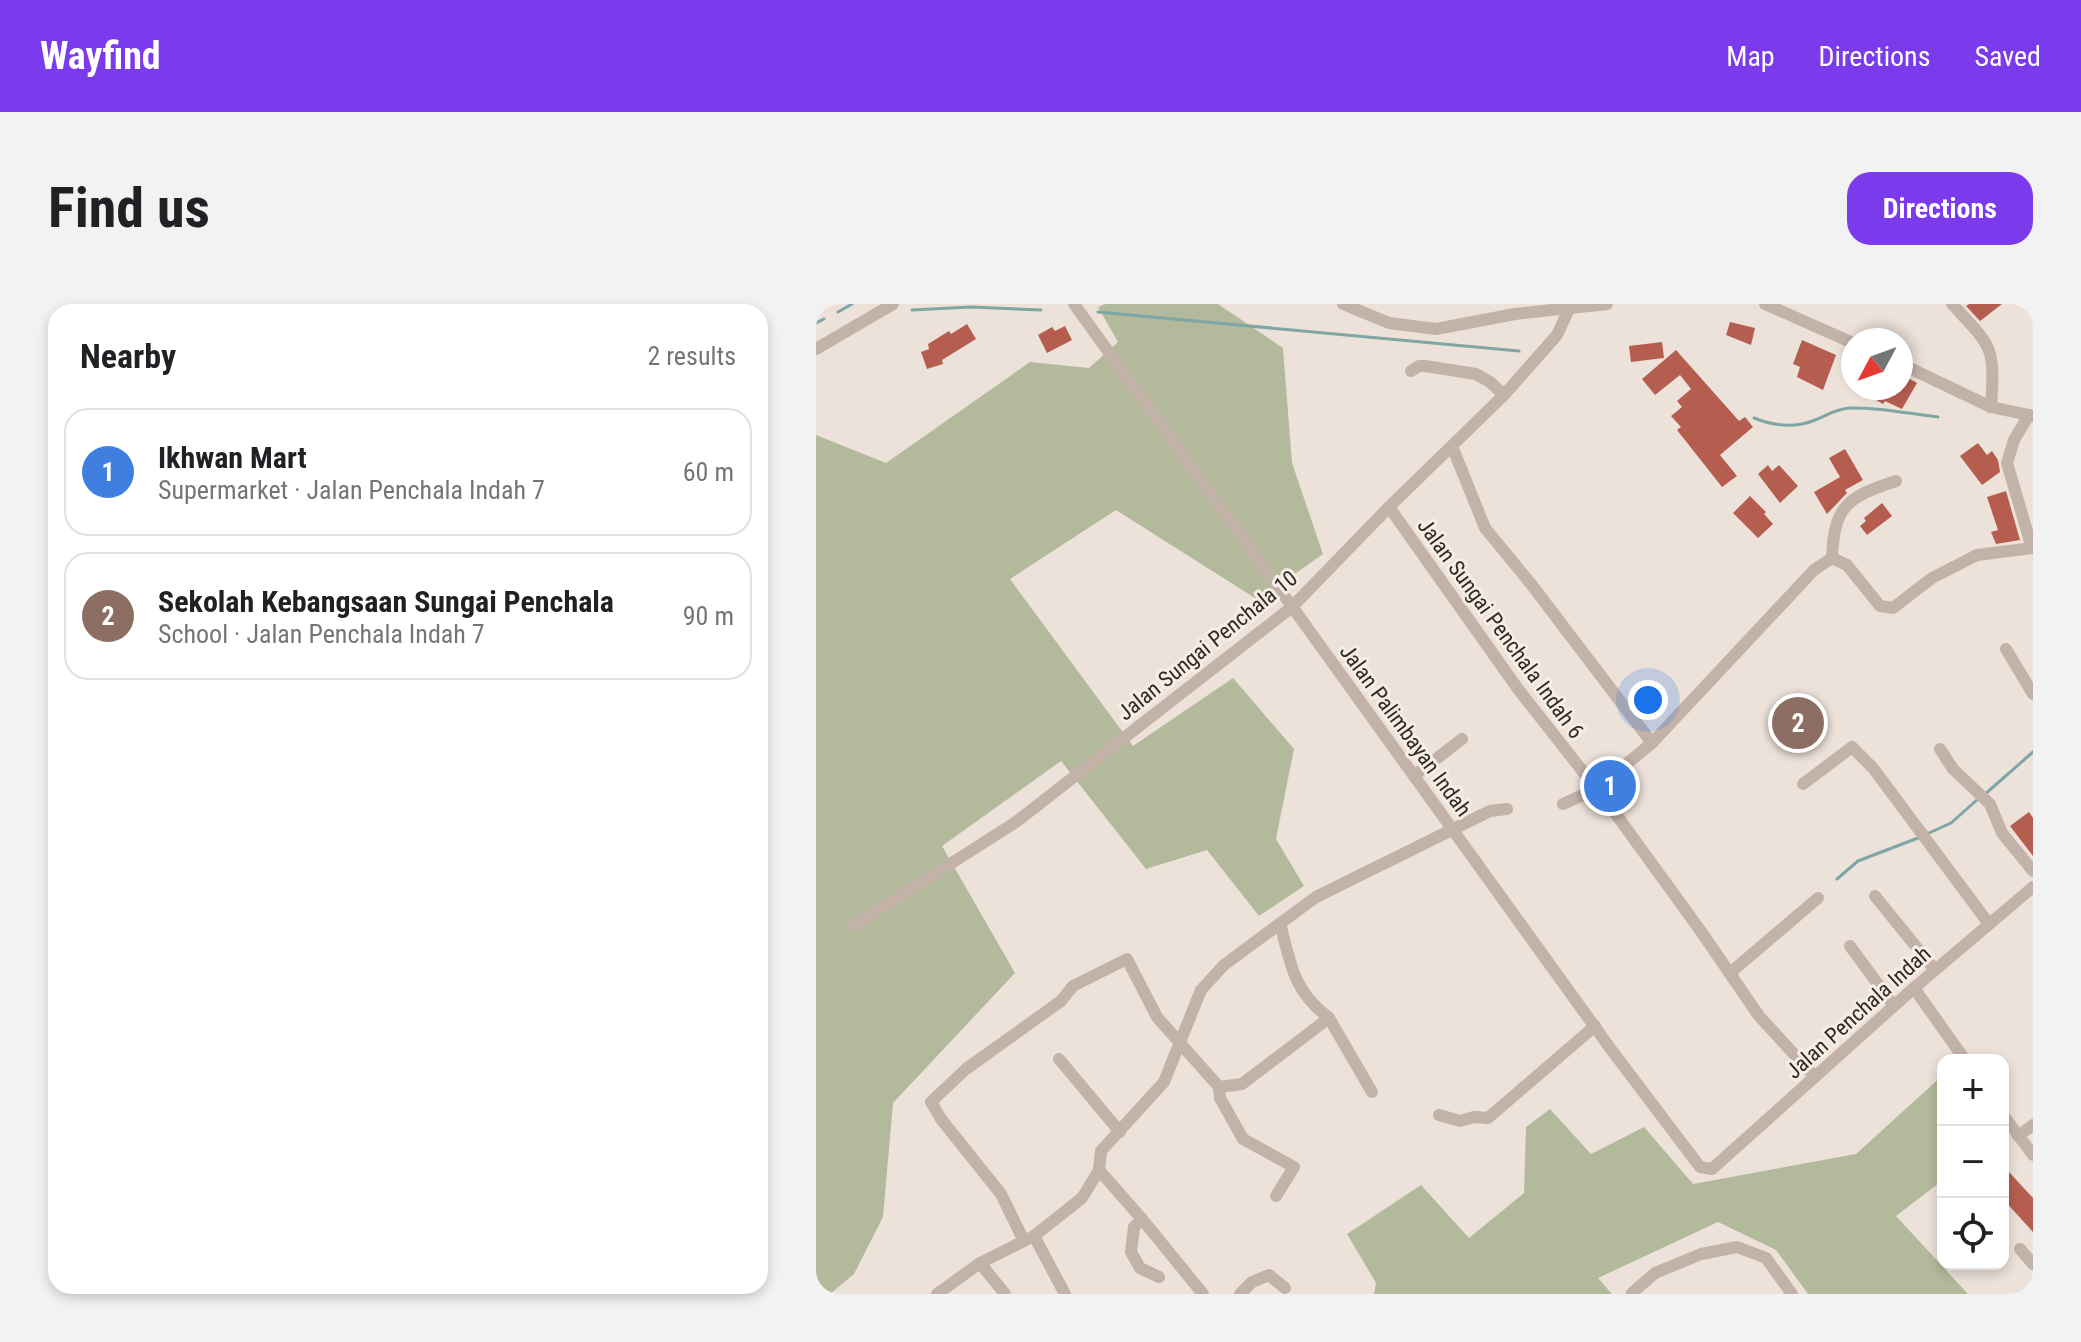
<!DOCTYPE html>
<html lang="en">
<head>
<meta charset="utf-8">
<style>
	:root { --surface:#fff; --page:#f2f2f2; --text:#202124; --muted:#757577; --line:#e0e0e0; --accent:#7c3aed }
	body { margin:0; font-family:"Roboto Condensed",sans-serif; background:var(--page); color:var(--text) }
	.controls { position:absolute; right:24px; bottom:24px; display:grid; overflow:hidden; border-radius:16px; box-shadow:0 4px 12px #0003 }
	.controls button { width:72px; height:72px; display:grid; place-items:center; padding:0; border:0; border-bottom:2px solid var(--line); background:var(--surface); color:var(--text); font:40px sans-serif }
	.compass { position:absolute; left:1025px; top:24px; width:72px; height:72px; border-radius:50%; background:var(--surface); box-shadow:0 4px 12px #0003; rotate:229deg }
	.you { position:absolute; left:832px; top:396px; width:28px; height:28px; margin:-20px; border:6px solid #fff; border-radius:50%; background:#1a73e8; box-shadow:0 0 0 12px #1a73e833 }
	.badge { display:grid; place-items:center; width:52px; height:52px; border-radius:50%; background:var(--accent); color:#fff; font-size:26px; font-weight:700 }
	.pin { position:absolute; translate:-50% -50%; border:4px solid #fff; box-shadow:0 2px 8px #0006 }
	.list { margin:0; padding:0; list-style:none }
	h2 { display:flex; justify-content:space-between; align-items:center; height:104px; margin:0; padding:0 32px; font-size:34px }
	h2 small { font-size:26px; font-weight:400; color:var(--muted) }
	.list li { display:grid; grid-template-columns:52px 1fr auto; gap:24px; align-items:center; box-sizing:border-box; height:128px; margin:0 16px 16px; padding:0 16px; border:2px solid var(--line); border-radius:24px }
	.list b { display:block; font-size:30px; white-space:nowrap }
	.list p { margin:0; font-size:26px; white-space:nowrap; color:var(--muted) }
	.list em { font-size:26px; font-style:normal; color:var(--muted) }
	.icon { flex:none; width:44px; height:44px; fill:none; stroke:currentColor; stroke-width:2; stroke-linecap:round; stroke-linejoin:round }
	.map { position:relative; flex:none; width:1217px; height:990px; overflow:hidden; border-radius:24px }
	header { display:flex; align-items:center; gap:48px; box-sizing:border-box; height:112px; padding:0 40px; background:var(--accent); color:#fff }
	header strong { font-size:38px }
	nav { display:flex; gap:44px; margin-inline-start:auto; font-size:28px }
	.intro { display:flex; align-items:center; justify-content:space-between; box-sizing:border-box; height:192px; padding:0 48px }
	h1 { margin:0; font-size:56px }
	.button { padding:20px 36px; border-radius:24px; background:var(--accent); color:#fff; font-size:28px; font-weight:700 }
	main { display:flex; gap:48px; padding:0 48px }
	aside { flex:1; background:var(--surface); border-radius:24px; box-shadow:0 4px 12px #0003 }
	.map>svg:first-child { display:block }
	.green { fill:#b3ba9c }
	.lines { fill:none; stroke-linecap:round; stroke-linejoin:round }
	.stream { stroke:#7da6a4; stroke-width:3 }
	.building { fill:#b55e50 }
	.minor { stroke:#c3b2a8; stroke-width:12 }
	.labels { text-anchor:middle; stroke-width:6; stroke-linejoin:round; paint-order:stroke }
	.street-label { font-size:22px; fill:#312927; stroke:#f6ede5 }
</style>
</head>
<body>
<header>
<strong>Wayfind</strong>
<nav><a>Map</a><a>Directions</a><a>Saved</a></nav>
</header>
<div class="intro"><h1>Find us</h1><a class="button">Directions</a></div>
<main>
<aside>
<h2>Nearby<small>2 results</small></h2>
<ul class="list">
<li><span class="badge" style="background:#3f7fe0">1</span><div><b>Ikhwan Mart</b><p>Supermarket · Jalan Penchala Indah 7</p></div><em>60 m</em></li>
<li><span class="badge" style="background:#8d6e63">2</span><div><b>Sekolah Kebangsaan Sungai Penchala</b><p>School · Jalan Penchala Indah 7</p></div><em>90 m</em></li>
</ul>
</aside>
<div class="map">
<svg width="1217" height="990" viewBox="0 0 1217 990">
	<rect width="100%" height="100%" fill="#ede2da"/>
	<!-- green -->
	<g class="green">
		<polygon points="289,0 402,0 467,44 476,159 507,250 442,296 300,206 194,275 317,442 417,374 478,445 460,535 488,582 443,612 391,546 330,565 245,457 126,542 199,669 77,799 67,913 38,970 14,990 0,990 0,131 70,159 214,58 273,64 302,38 282,3"/>
		<polygon points="1127,771 1127,876 1080,912 1152,990 992,990 960,946 902,918 782,974 796,990 558,990 560,979 531,930 605,881 653,934 708,889 710,823 734,805 775,850 828,823 877,880 1040,850"/>
	</g>
	<g class="lines">
		<!-- stream -->
		<g class="stream">
			<polyline points="96,6 155,3 225,6"/>
			<polyline points="22,8 36,0"/>
			<polyline points="282,8 703,47"/>
			<polyline points="0,19 8,15"/>
			<path d="M938 114C958 122 978 125 999 116 1012 111 1019 105 1034 104 1063 103 1094 110 1122 113"/>
			<polyline points="1168,491 1217,448"/>
			<polyline points="1113,529 1135,519 1162,495"/>
			<polyline points="1021,575 1042,557 1102,534"/>
		</g>
	</g>
	<!-- building -->
	<g class="building">
		<polygon points="1153,0 1186,0 1164,17 1150,2"/>
		<polygon points="914,18 939,24 935,41 910,31"/>
		<polygon points="151,20 160,35 126,56 127,60 111,65 105,48 113,45 112,40 133,27 135,30"/>
		<polygon points="249,22 256,36 231,49 222,31 236,23 239,27"/>
		<polygon points="986,36 1020,51 1007,86 981,73 984,63 977,60"/>
		<polygon points="846,38 848,54 815,58 813,42"/>
		<polygon points="860,46 923,117 929,113 937,123 904,151 921,172 906,183 861,126 865,123 855,112 866,103 861,97 875,85 864,71 839,91 826,75"/>
		<polygon points="1085,70 1101,79 1086,105 1069,97 1067,100 1057,94 1063,84 1085,84"/>
		<polygon points="1162,139 1171,151 1176,147 1182,156 1184,168 1166,181 1144,152"/>
		<polygon points="1029,145 1047,176 1029,186 1031,189 1011,210 998,188 1024,173 1013,154"/>
		<polygon points="952,161 956,167 963,161 982,182 964,199 942,170"/>
		<polygon points="1190,187 1204,236 1180,240 1175,228 1182,226 1171,193"/>
		<polygon points="934,192 950,208 948,210 957,220 942,234 917,209"/>
		<polygon points="1066,199 1076,212 1051,231 1044,222 1050,217 1048,214"/>
		<polygon points="1213,508 1217,514 1217,552 1194,522"/>
		<polygon points="1192,867 1217,894 1217,928 1187,895 1187,871"/>
	</g>
	<g class="lines">
		<!-- minor -->
		<g class="minor">
			<polyline points="258,0 794,744 884,863 896,865 1098,684 1217,583"/>
			<polyline points="527,0 573,19 620,25 699,10 791,0"/>
			<polyline points="949,0 1037,39"/>
			<path d="M1136 0C1177 44 1179 42 1175 103"/>
			<polyline points="0,45 77,0"/>
			<polyline points="1085,60 1175,103 1217,112"/>
			<polyline points="595,67 603,62 609,62 660,70 674,78 688,91"/>
			<polyline points="1213,111 1198,136 1191,159 1216,244"/>
			<polyline points="636,142 669,224 715,280 836,439"/>
			<polyline points="573,203 702,385 794,502 884,626 943,712 999,773"/>
			<path d="M1016 254C1018 202 1031 193 1080 177"/>
			<polyline points="1190,345 1217,390"/>
			<polyline points="1124,445 1137,465 1174,500 1186,529 1217,567"/>
			<polyline points="598,472 646,435"/>
			<polyline points="987,480 1036,443 1057,464 1173,620"/>
			<polyline points="747,500 780,485 836,439 998,266 1016,254 1031,261 1064,302 1077,304 1116,274 1161,251 1217,244"/>
			<polyline points="1059,592 1119,666"/>
			<path d="M464 619C475 661 477 687 513 714"/>
			<polyline points="37,622 200,518 476,303 573,203 688,91 741,31 754,3"/>
			<polyline points="1034,642 1078,702"/>
			<polyline points="914,669 1002,594"/>
			<polyline points="1098,684 1149,756"/>
			<polyline points="243,755 304,828"/>
			<polyline points="403,783 404,794 427,835 478,863 460,892"/>
			<polyline points="623,811 644,817 658,813 672,814 779,722"/>
			<polyline points="1187,811 1217,851"/>
			<polyline points="1202,832 1217,821"/>
			<polyline points="283,866 326,915 318,923 315,948 324,964 343,973"/>
			<polyline points="326,915 387,990"/>
			<polyline points="218,932 249,990"/>
			<polyline points="208,937 185,890 125,815 115,798 150,765 245,697 257,682 311,655 341,713 403,783 426,780 513,714 556,788"/>
			<polyline points="1204,945 1217,960"/>
			<polyline points="164,959 189,990"/>
			<polyline points="816,989 839,969 885,950 921,943 950,954 976,990"/>
			<polyline points="121,990 164,959 218,932 266,894 283,866 285,847 348,778 385,686 408,661 500,593 674,507 691,505"/>
			<polyline points="424,990 436,978 453,971 469,984"/>
		</g>
	</g>
	<g class="labels">
		<!-- street labels -->
		<g class="street-label">
			<text transform="translate(685 324) rotate(54)" y="8">Jalan Sungai Penchala Indah 6</text>
			<text transform="translate(391 341) rotate(-39)" y="8">Jalan Sungai Penchala 10</text>
			<text transform="translate(590 426) rotate(54)" y="8">Jalan Palimbayan Indah</text>
			<text transform="translate(1042 708) rotate(-42)" y="8">Jalan Penchala Indah</text>
		</g>
	</g>
</svg>
<div class="controls">
<button>+</button>
<button>−</button>
<button><svg class="icon" aria-label="locate" viewBox="0 0 24 24"><circle cx="12" cy="12" r="6"/><path d="M12 2v4M12 18v4M2 12h4M18 12h4"/></svg></button>
</div>
<svg class="compass" viewBox="-18 -18 36 36"><path d="M0-13l5 13h-10z" fill="#e53935"/><path d="M0 13l5-13h-10z" fill="#757577"/></svg>
<div class="you"></div>
<div class="pin badge" style="left:794px;top:482px;background:#3f7fe0">1</div>
<div class="pin badge" style="left:982px;top:419px;background:#8d6e63">2</div>
</div>
</main>
</body>
</html>
